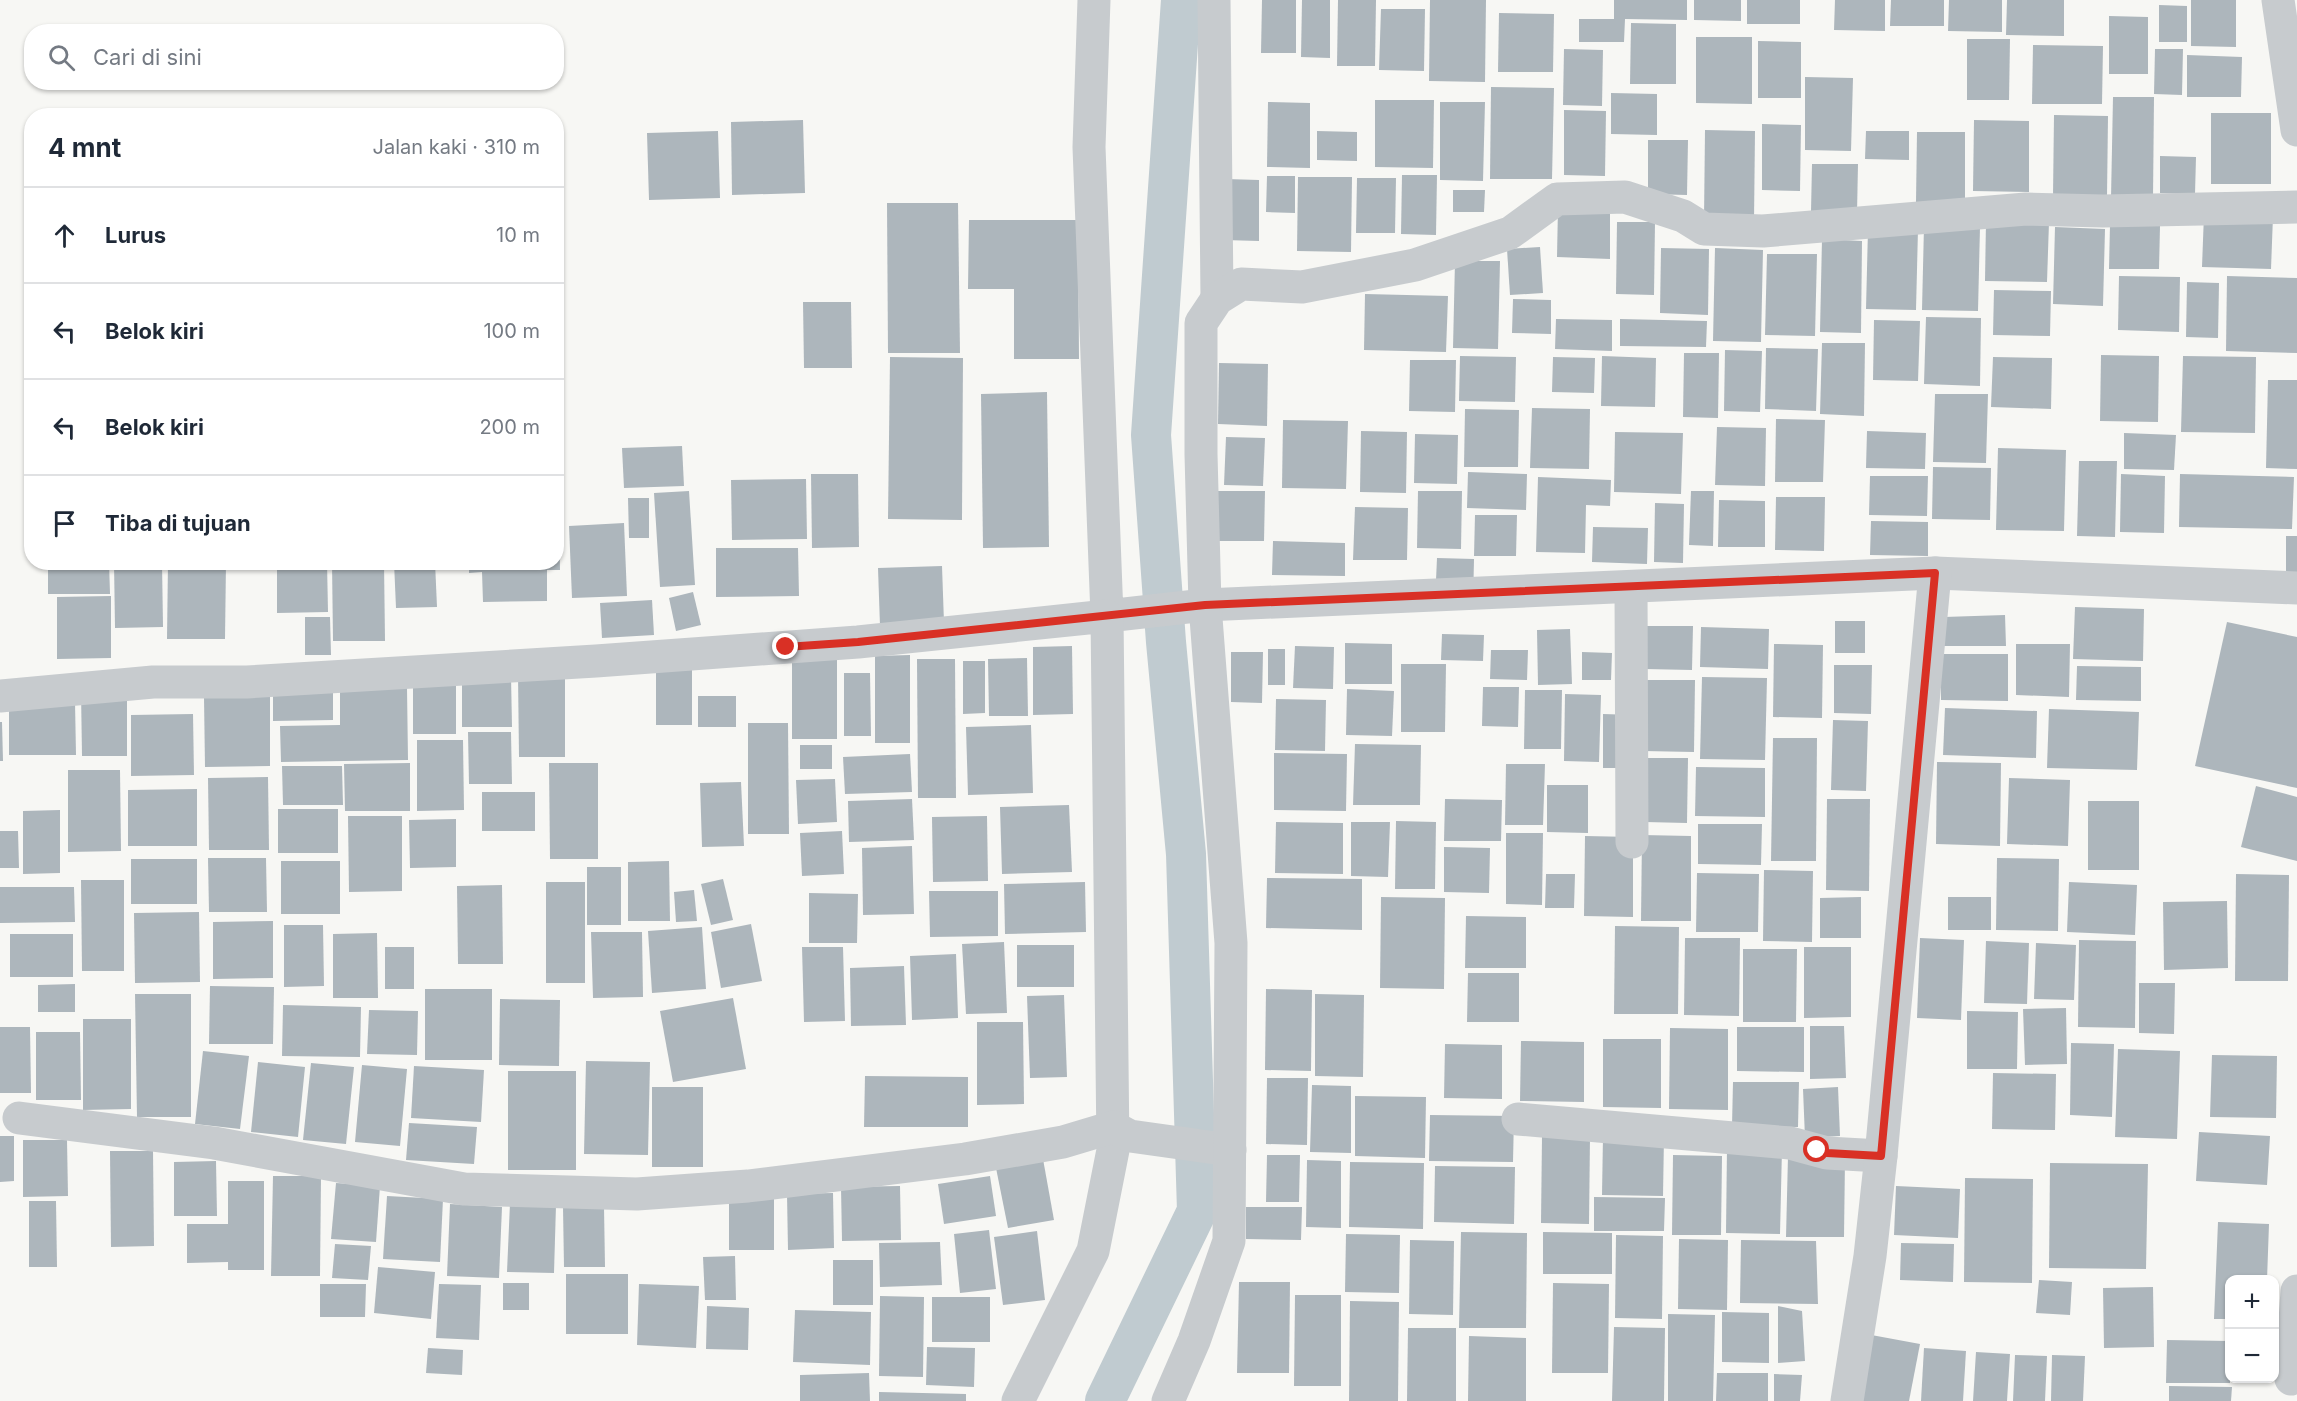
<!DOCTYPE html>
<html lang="id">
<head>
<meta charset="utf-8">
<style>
	:root { --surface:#fff; --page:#f2f2f3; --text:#1f2937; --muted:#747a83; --line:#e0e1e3 }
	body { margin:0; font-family:Inter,sans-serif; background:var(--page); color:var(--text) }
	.controls { position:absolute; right:18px; bottom:18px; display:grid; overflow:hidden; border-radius:12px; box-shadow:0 2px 4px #0004 }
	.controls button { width:54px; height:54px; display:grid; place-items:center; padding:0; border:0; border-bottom:2px solid var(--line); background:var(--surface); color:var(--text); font:30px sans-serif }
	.stop { position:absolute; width:18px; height:18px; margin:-14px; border:4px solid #d93025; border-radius:50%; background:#fff }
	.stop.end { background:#d93025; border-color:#fff; box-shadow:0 2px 6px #0008 }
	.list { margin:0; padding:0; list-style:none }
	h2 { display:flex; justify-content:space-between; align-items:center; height:78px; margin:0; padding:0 24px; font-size:26px }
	h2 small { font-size:20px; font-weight:400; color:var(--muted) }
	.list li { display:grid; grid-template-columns:39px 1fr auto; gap:18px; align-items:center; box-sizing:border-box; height:96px; padding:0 24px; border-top:2px solid var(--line) }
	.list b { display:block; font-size:22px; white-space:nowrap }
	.list em { font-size:20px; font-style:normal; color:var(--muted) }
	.icon { flex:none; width:33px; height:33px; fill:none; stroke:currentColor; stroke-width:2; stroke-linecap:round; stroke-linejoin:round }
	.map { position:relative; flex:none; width:2297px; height:1401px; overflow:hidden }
	.search { position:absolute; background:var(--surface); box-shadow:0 2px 4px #0004; left:24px; top:24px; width:540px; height:66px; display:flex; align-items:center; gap:15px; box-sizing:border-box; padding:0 21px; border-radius:24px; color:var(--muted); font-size:22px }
	.panel { position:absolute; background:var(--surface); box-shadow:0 2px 4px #0004; left:24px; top:108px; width:540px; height:462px; border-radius:24px }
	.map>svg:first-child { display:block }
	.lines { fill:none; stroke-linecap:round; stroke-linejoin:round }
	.canal { stroke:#c0cbd0; stroke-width:40 }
	.building { fill:#adb6bc }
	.street { stroke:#c7cbce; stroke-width:33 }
	.route { stroke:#d93025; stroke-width:8 }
</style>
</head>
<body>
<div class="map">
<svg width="2297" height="1401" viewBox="0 0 2297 1401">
	<rect width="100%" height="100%" fill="#f7f7f4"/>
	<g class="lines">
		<!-- canal -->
		<polyline class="canal" points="1105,1401 1197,1211 1186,854 1166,642 1151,435 1181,0"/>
	</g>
	<!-- building -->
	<g class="building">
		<polygon points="1262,0 1296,0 1296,53 1261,53"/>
		<polygon points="1302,0 1330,0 1330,58 1301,57"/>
		<polygon points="1338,0 1376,0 1375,66 1337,66"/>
		<polygon points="1430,0 1486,0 1485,82 1429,81"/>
		<polygon points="1614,0 1687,0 1687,20 1625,19 1624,42 1579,42 1579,19 1614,19"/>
		<polygon points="1694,0 1741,0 1741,21 1694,20"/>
		<rect x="1747" y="0" width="53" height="24"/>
		<polygon points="1835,0 1885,0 1885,31 1834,30"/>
		<polygon points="1891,0 1944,0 1944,26 1890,26"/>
		<polygon points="1949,0 2002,0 2002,32 1948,31"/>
		<polygon points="2007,0 2064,0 2064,36 2006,35"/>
		<polygon points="2191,0 2236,0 2236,47 2191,46"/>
		<polygon points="2159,5 2187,6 2187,42 2159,42"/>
		<polygon points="1381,9 1425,9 1424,71 1379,70"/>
		<polygon points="1499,13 1554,14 1553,72 1498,72"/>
		<polygon points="2109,16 2148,17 2148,74 2109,74"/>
		<polygon points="1631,23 1676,24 1676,84 1630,84"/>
		<polygon points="1696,37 1752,37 1752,104 1696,103"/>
		<polygon points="1967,39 2010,39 2009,100 1967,100"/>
		<polygon points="1758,41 1801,42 1801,98 1758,98"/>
		<polygon points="2033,45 2103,46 2102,104 2032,104"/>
		<polygon points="1564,49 1603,50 1602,106 1563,105"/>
		<polygon points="2155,49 2183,49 2182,95 2154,94"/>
		<polygon points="2187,55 2242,57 2241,97 2187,97"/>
		<polygon points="1805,77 1853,78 1851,151 1805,150"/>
		<polygon points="1491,87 1554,88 1552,179 1490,179"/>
		<polygon points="1611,93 1657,94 1657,135 1611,134"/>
		<polygon points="2113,97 2154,97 2153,198 2111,198"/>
		<polygon points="1375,100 1434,100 1433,168 1375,167"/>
		<polygon points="1268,102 1310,103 1310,168 1267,167"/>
		<polygon points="1440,102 1485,102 1483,181 1440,180"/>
		<polygon points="1564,110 1606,111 1605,176 1564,175"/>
		<rect x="2211" y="113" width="60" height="71"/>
		<polygon points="2054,115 2108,116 2107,196 2053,196"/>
		<polygon points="803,120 805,193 732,195 731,122"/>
		<polygon points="1974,120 2029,121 2029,192 1973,191"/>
		<polygon points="1762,124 1801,125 1800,191 1762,190"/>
		<polygon points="1705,130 1755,131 1754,221 1704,220"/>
		<polygon points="718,131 720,198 649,200 647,133"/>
		<polygon points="1317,131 1357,132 1357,161 1317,160"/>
		<polygon points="1866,131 1909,131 1909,160 1865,159"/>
		<polygon points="1917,132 1965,132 1965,203 1916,202"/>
		<polygon points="1648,140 1688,140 1687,195 1648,194"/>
		<polygon points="2160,156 2196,157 2195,194 2160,193"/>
		<polygon points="1812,164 1858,164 1857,213 1811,212"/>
		<polygon points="1402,175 1437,175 1436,235 1401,234"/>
		<polygon points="1267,176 1295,176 1295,213 1266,212"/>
		<polygon points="1298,177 1352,177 1351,252 1297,251"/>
		<polygon points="1357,178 1396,178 1395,233 1356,233"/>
		<polygon points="1226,179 1259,180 1259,241 1224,240"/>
		<polygon points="1453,190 1485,190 1484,212 1453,212"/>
		<polygon points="887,203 958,203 960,353 888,353"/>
		<polygon points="1558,207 1610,209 1610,259 1557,257"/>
		<polygon points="2204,214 2273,216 2271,269 2202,267"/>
		<polygon points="969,220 1078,220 1079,359 1014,359 1014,289 968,289"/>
		<polygon points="1986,221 2049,222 2047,282 1985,281"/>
		<polygon points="1617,222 1655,222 1654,295 1616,294"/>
		<polygon points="2110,225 2160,226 2159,269 2109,269"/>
		<polygon points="1924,226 1980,227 1978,311 1922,310"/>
		<polygon points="2055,227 2105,229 2103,306 2053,304"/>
		<polygon points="1868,229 1918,229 1916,310 1866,309"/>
		<polygon points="1822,239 1862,241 1861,333 1820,332"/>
		<polygon points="1540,247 1543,293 1510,295 1507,249"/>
		<polygon points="1661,248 1709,249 1708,315 1660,313"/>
		<polygon points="1715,248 1763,250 1761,342 1713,341"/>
		<polygon points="1767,254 1817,254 1815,336 1765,335"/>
		<polygon points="1455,261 1500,261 1498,349 1453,348"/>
		<polygon points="2119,276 2180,277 2179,332 2118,330"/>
		<polygon points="2227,276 2297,278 2297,353 2226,351"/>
		<polygon points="2187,282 2219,283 2218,338 2186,337"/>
		<polygon points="1994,290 2051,291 2050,336 1993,335"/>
		<polygon points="1365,294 1448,296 1446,352 1364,350"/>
		<polygon points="1513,299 1551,300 1551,334 1512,333"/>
		<polygon points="803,302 851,302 852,368 804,368"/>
		<polygon points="1926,317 1981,318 1980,386 1924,384"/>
		<polygon points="1556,319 1612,320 1612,351 1555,349"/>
		<polygon points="1620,319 1707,321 1706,347 1620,346"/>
		<polygon points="1874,320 1920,321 1918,381 1873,380"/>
		<polygon points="1822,343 1865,343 1864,416 1820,414"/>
		<polygon points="1766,348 1818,349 1816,411 1765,409"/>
		<polygon points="1725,350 1762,351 1760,412 1724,411"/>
		<polygon points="1684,353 1719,353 1718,418 1683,417"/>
		<polygon points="2101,355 2159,356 2158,422 2100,421"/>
		<polygon points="1460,356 1516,357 1515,402 1459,401"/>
		<polygon points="1602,356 1656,358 1655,407 1601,406"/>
		<polygon points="2183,356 2256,357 2255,433 2181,432"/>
		<polygon points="890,357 963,358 962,520 888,519"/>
		<polygon points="1553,357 1595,358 1594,393 1552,392"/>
		<polygon points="1993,357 2052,358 2051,409 1991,407"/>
		<polygon points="1410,360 1456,360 1455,412 1409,411"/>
		<polygon points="1219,363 1268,364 1267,426 1218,424"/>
		<polygon points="2268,380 2297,380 2297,469 2266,468"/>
		<polygon points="1047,392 1049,547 983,548 981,394"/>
		<polygon points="1935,394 1988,394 1986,463 1933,462"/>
		<polygon points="1532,408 1590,409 1589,469 1530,468"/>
		<polygon points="1465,409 1519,410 1518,467 1464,467"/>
		<polygon points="1776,419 1825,420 1823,482 1775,482"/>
		<polygon points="1283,420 1348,421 1346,489 1282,488"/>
		<polygon points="1717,427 1766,428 1765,486 1715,485"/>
		<polygon points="1361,431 1407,432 1406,493 1360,492"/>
		<polygon points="1867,431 1926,433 1925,469 1866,468"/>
		<polygon points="1615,432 1683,433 1681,494 1614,492"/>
		<polygon points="2124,433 2176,435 2174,470 2124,469"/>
		<polygon points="1415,434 1458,435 1457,484 1414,483"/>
		<polygon points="1226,437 1265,438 1263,486 1224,485"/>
		<polygon points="682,446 684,486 624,488 622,448"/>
		<polygon points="1998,448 2066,450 2064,531 1996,530"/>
		<polygon points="2079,461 2117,461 2115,537 2077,536"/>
		<polygon points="1933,467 1991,468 1990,520 1932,519"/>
		<polygon points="1468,472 1527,474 1526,510 1467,508"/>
		<polygon points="811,474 858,474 859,547 812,548"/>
		<polygon points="2121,474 2165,476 2164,533 2120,532"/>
		<polygon points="2180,474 2294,477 2292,529 2179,527"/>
		<polygon points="1870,476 1928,476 1927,516 1869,515"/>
		<polygon points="1538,477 1611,480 1610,506 1586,505 1585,553 1536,552"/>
		<polygon points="806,479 807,539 732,540 731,480"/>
		<polygon points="689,491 695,585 660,587 654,493"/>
		<polygon points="1214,491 1265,491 1264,541 1213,541"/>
		<polygon points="1418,491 1462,491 1461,549 1417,548"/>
		<polygon points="1691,491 1714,491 1713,546 1689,545"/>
		<polygon points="556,496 559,496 560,570 547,570 547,601 483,602 482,572 469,573 469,562 556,562"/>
		<polygon points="1776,497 1825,497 1824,551 1775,550"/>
		<polygon points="628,498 649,498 649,538 629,538"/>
		<polygon points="1719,500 1765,501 1765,547 1718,547"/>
		<polygon points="1655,503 1684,504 1683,563 1654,562"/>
		<polygon points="1355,507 1408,508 1407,560 1353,560"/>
		<polygon points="1475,515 1517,515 1516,556 1474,556"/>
		<polygon points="1871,521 1928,522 1928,556 1870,555"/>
		<polygon points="624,523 627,596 572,598 569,526"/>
		<polygon points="1593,527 1648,528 1647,564 1592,562"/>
		<rect x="2286" y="536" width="11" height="42"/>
		<polygon points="1273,541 1345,543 1345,576 1272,575"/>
		<polygon points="716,548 798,548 799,596 716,597"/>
		<polygon points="1437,558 1474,559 1473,604 1435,603"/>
		<polygon points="48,562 109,562 110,594 48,594"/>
		<polygon points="114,562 162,562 163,627 115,628"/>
		<polygon points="168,562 226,562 225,639 167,639"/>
		<polygon points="277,562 327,562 328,612 277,613"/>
		<polygon points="332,562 384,562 385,641 333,641"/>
		<polygon points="394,562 435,562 437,607 396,608"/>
		<polygon points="942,566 944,623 880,626 878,568"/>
		<polygon points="693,592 701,625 676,631 669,598"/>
		<polygon points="111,596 111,658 57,659 57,597"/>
		<polygon points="652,600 654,635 602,638 600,603"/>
		<polygon points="2075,607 2144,609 2143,661 2073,659"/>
		<polygon points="2005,615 2006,646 1943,646 1944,617"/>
		<polygon points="305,617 330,617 331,655 305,655"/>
		<rect x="1835" y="621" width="30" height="32"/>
		<polygon points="2227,622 2297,637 2297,788 2195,766"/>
		<polygon points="1646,626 1693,626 1692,670 1645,669"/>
		<polygon points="1701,627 1769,629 1768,669 1700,667"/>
		<polygon points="1570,629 1572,684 1538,685 1537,630"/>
		<polygon points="1442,634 1484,635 1483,661 1441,660"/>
		<polygon points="1345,643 1392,644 1392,684 1345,684"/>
		<polygon points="1774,644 1823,645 1822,718 1773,717"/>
		<polygon points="2016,644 2070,644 2069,697 2016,695"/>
		<polygon points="1072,646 1073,714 1033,715 1033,647"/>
		<polygon points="1295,646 1334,647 1333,689 1293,688"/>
		<rect x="1268" y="649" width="17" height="36"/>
		<polygon points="1491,650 1528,650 1527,680 1490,679"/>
		<polygon points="1231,652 1263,652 1262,703 1231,702"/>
		<polygon points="1582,652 1612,653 1611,680 1582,680"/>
		<polygon points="1941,654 2008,654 2008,701 1941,700"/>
		<polygon points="837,655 837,739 792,739 792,656"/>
		<polygon points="910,655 910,743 875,743 875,656"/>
		<polygon points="1027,658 1028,716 989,716 988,659"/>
		<polygon points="917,659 955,659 956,798 918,798"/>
		<polygon points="963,661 985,661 985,713 963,714"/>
		<polygon points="692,663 692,725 656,725 656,664"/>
		<polygon points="1401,664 1446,664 1445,732 1401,732"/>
		<polygon points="1834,665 1872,665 1871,714 1834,713"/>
		<polygon points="2077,666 2141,667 2141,701 2076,700"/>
		<polygon points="844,673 870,673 871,736 844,736"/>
		<polygon points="518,674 565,674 565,757 519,757"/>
		<polygon points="462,676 511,676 512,727 462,727"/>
		<polygon points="1702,677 1767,678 1765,760 1700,759"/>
		<polygon points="1644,680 1695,680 1694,752 1643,751"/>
		<rect x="413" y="681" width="43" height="53"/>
		<polygon points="273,684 333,684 333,720 273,721"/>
		<polygon points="1483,687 1519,687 1518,727 1482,726"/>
		<polygon points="340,688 407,688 408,760 281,762 280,726 340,725"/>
		<polygon points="1347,689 1394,691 1392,736 1346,735"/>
		<polygon points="1525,690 1562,690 1561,749 1524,749"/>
		<polygon points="81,691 127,691 127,756 82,756"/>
		<polygon points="1565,694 1601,695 1599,762 1564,761"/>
		<rect x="698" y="696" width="38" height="31"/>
		<polygon points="204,697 270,697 270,766 205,767"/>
		<polygon points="1276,699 1326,700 1325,751 1275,750"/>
		<polygon points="9,702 75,702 76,755 9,755"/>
		<polygon points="1945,708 2037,711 2036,758 1943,755"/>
		<polygon points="2049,709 2139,712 2137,770 2047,768"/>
		<polygon points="193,714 194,775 131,776 131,715"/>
		<polygon points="1603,714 1635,715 1634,768 1603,768"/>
		<polygon points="1833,720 1868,721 1866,791 1831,790"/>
		<polygon points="0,722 2,722 3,761 0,761"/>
		<polygon points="748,723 788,723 789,834 748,834"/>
		<polygon points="1031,725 1033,793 968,795 966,727"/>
		<polygon points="468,732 511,732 512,784 469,784"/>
		<polygon points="1773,738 1817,738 1816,861 1771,861"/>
		<polygon points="417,740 463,740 464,810 417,811"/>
		<polygon points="1355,744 1421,745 1420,805 1353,805"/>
		<rect x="800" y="745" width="32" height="24"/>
		<polygon points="1274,753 1347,754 1346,811 1274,810"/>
		<polygon points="910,754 912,792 845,794 843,757"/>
		<polygon points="1646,758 1688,758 1687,823 1645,822"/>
		<polygon points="1937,762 2001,763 2000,846 1936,844"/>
		<polygon points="410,763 410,811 345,811 344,764"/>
		<polygon points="549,763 598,763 598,859 550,859"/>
		<polygon points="1506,764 1545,764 1543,825 1505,825"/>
		<polygon points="282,766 342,766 343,805 283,805"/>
		<polygon points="1696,767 1765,768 1765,817 1695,816"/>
		<polygon points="68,770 120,770 121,851 68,852"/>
		<polygon points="268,777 269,850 209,850 208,778"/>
		<polygon points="2009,778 2070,780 2068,846 2007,844"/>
		<polygon points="835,779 837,822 798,824 796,780"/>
		<polygon points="741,782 744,846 702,847 700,783"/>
		<polygon points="1547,785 1588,785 1588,833 1547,832"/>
		<polygon points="2256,786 2297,797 2297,861 2241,847"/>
		<polygon points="197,789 197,846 128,846 128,790"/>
		<rect x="482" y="792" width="53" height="39"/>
		<polygon points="912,799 914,840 849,842 848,801"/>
		<polygon points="1445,799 1502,800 1501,841 1444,841"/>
		<polygon points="1827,799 1870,799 1869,891 1826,890"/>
		<rect x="2088" y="801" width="51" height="69"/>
		<polygon points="1069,805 1072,872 1002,874 1000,807"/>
		<rect x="278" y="809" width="60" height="44"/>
		<polygon points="60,810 60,873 23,874 23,811"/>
		<polygon points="348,816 402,816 402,891 349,892"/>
		<polygon points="987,816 988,881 933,882 932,817"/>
		<polygon points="456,819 456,867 410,868 409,820"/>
		<polygon points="1396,821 1436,822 1435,889 1395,889"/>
		<polygon points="1276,822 1343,823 1343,874 1275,873"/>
		<polygon points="1351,822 1390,822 1388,877 1351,876"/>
		<polygon points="1698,824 1762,824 1761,865 1698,864"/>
		<polygon points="0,831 18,831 19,868 0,868"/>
		<polygon points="842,831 844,874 802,876 800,833"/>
		<polygon points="1506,833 1543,833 1542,905 1506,904"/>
		<polygon points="1642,835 1691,836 1691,921 1641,921"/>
		<polygon points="1585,836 1633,837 1633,917 1584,916"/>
		<polygon points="912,846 914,914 863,915 862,848"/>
		<polygon points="1444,847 1490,848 1489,893 1444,892"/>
		<polygon points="208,858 266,858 267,912 209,912"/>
		<polygon points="1997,858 2059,859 2058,931 1996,930"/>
		<rect x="131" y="859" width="66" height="45"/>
		<rect x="281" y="861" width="59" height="53"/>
		<polygon points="669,861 670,921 628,921 628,862"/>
		<rect x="587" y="867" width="34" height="58"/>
		<polygon points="1764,870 1813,871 1812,942 1763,941"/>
		<polygon points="1697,873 1759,874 1758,932 1696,932"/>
		<polygon points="1546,874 1575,874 1574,908 1545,908"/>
		<polygon points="2236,874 2289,875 2288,981 2235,981"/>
		<polygon points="1267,878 1362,879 1362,930 1266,928"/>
		<polygon points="723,879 733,920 711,925 701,884"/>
		<polygon points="81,880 124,880 124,971 82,971"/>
		<rect x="546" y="882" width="39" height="101"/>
		<polygon points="1085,882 1086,932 1005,934 1004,884"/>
		<polygon points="2069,882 2137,885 2135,935 2067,932"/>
		<polygon points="502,885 503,964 458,964 457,886"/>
		<polygon points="0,887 74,887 75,922 0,923"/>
		<polygon points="694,890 697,921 676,922 674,892"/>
		<polygon points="929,891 998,891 998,936 930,937"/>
		<polygon points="809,893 858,894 857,943 809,943"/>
		<polygon points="1381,897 1445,898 1444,989 1380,988"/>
		<polygon points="1861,897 1861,938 1820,938 1820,898"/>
		<rect x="1948" y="897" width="43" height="33"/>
		<polygon points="2227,901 2228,968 2164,970 2163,902"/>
		<polygon points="199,912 200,982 135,983 134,913"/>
		<polygon points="1466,916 1526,917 1526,968 1465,968"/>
		<polygon points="273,921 273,978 213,979 213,922"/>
		<polygon points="751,924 762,981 721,988 711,932"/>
		<polygon points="284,925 323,925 324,986 284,987"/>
		<polygon points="1615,926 1679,927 1678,1014 1614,1014"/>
		<polygon points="702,927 706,989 652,993 648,931"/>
		<polygon points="591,932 642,932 643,997 593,998"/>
		<polygon points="377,933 378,998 333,998 333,934"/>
		<rect x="10" y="934" width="63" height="43"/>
		<polygon points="1685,938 1740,938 1739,1016 1684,1015"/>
		<polygon points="1920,938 1964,940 1961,1020 1917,1018"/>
		<polygon points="2079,940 2136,941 2135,1028 2078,1027"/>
		<polygon points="1986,941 2029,943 2027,1004 1984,1003"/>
		<polygon points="1004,942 1007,1013 966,1014 962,944"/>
		<polygon points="2036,943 2076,945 2074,1000 2034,999"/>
		<rect x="1017" y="945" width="57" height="42"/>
		<rect x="385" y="947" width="29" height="42"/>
		<polygon points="802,947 843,947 845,1021 804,1022"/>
		<polygon points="1804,947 1851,947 1851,1017 1804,1018"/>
		<polygon points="1743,949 1797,949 1796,1022 1743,1022"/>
		<polygon points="956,954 958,1018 912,1020 910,956"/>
		<polygon points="904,966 906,1025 851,1026 850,968"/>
		<polygon points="1468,973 1519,973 1519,1022 1467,1022"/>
		<polygon points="2139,983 2175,983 2174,1034 2139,1033"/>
		<polygon points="75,984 75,1012 38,1012 38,985"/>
		<polygon points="210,986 274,987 273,1044 209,1044"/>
		<rect x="425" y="989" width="67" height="71"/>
		<polygon points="1266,989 1312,990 1311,1071 1265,1070"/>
		<polygon points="135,994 191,994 191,1117 137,1117"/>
		<polygon points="1315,994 1364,995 1363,1077 1315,1076"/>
		<polygon points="1064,995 1067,1077 1030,1078 1027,996"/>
		<polygon points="733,998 746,1069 673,1082 660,1011"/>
		<polygon points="500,999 560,1000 559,1066 499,1065"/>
		<polygon points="283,1005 361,1007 360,1057 282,1056"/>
		<polygon points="2066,1008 2067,1064 2025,1065 2023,1009"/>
		<polygon points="369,1010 418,1011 417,1055 367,1054"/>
		<polygon points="1967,1011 2018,1012 2017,1069 1967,1069"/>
		<polygon points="83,1019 131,1019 131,1109 83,1110"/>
		<polygon points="977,1022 1023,1022 1024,1104 977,1105"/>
		<polygon points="1810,1026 1844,1026 1846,1078 1810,1079"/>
		<polygon points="0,1027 30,1027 31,1093 0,1093"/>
		<polygon points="1737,1027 1804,1027 1804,1072 1737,1071"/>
		<polygon points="1670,1028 1728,1029 1728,1110 1669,1109"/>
		<polygon points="36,1032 80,1032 81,1100 36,1100"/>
		<polygon points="1603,1039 1661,1039 1661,1108 1603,1107"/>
		<polygon points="1521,1041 1584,1042 1584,1102 1520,1101"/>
		<polygon points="2071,1043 2114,1044 2112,1117 2070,1115"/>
		<polygon points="1445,1044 1502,1045 1502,1099 1444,1098"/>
		<polygon points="2118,1049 2180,1051 2177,1139 2115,1137"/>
		<polygon points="203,1051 249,1056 240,1129 195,1124"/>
		<polygon points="2212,1055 2277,1056 2276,1118 2210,1117"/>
		<polygon points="586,1061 650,1062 648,1155 584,1154"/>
		<polygon points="258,1062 305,1067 298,1137 251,1132"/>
		<polygon points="311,1063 354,1067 346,1144 303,1140"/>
		<polygon points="362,1065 407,1069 400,1146 355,1142"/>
		<polygon points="414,1066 484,1070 481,1122 411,1118"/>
		<rect x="508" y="1071" width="68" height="99"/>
		<polygon points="1993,1073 2056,1074 2055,1130 1992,1129"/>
		<polygon points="865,1076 968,1077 968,1127 864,1127"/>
		<polygon points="1267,1078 1308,1078 1307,1145 1266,1144"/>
		<polygon points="1733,1082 1799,1082 1798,1127 1732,1126"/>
		<polygon points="1312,1085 1351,1086 1351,1153 1310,1152"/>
		<rect x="652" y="1087" width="51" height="80"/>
		<polygon points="1838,1087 1840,1136 1805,1138 1803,1089"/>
		<polygon points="1355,1096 1426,1097 1425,1158 1355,1156"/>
		<polygon points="1430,1115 1514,1116 1513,1162 1429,1161"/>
		<polygon points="409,1123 477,1127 474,1164 406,1160"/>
		<polygon points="2199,1132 2270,1136 2267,1185 2196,1181"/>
		<polygon points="0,1136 14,1136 14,1181 0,1182"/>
		<polygon points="1542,1136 1590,1136 1589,1224 1541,1223"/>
		<polygon points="1603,1136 1664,1136 1663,1196 1602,1195"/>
		<polygon points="23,1140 67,1140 68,1196 23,1197"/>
		<polygon points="1727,1147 1782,1148 1780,1234 1726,1233"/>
		<polygon points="110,1151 153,1151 154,1246 111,1247"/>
		<polygon points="1267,1155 1300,1155 1299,1202 1266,1202"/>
		<polygon points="1673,1155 1722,1156 1721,1235 1672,1235"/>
		<polygon points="1788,1156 1845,1158 1844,1237 1786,1237"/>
		<polygon points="1043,1159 1054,1220 1008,1228 996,1168"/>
		<polygon points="1307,1160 1341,1161 1341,1228 1306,1227"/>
		<polygon points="216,1161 217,1216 174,1216 174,1162"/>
		<polygon points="1350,1162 1424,1163 1423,1229 1349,1227"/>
		<polygon points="2050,1163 2148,1164 2146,1269 2049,1268"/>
		<polygon points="1435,1166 1515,1167 1514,1224 1434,1222"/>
		<polygon points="273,1176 321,1176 320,1276 271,1276"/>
		<polygon points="990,1176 996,1216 944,1224 938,1184"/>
		<polygon points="1965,1178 2033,1179 2032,1283 1964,1282"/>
		<polygon points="228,1181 264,1181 264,1270 228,1270 228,1262 187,1263 187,1224 228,1224"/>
		<polygon points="336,1183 380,1186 376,1242 331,1239"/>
		<polygon points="900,1186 901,1240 842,1241 841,1187"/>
		<polygon points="1896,1186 1960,1189 1958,1238 1894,1235"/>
		<polygon points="833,1193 834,1248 788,1250 787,1194"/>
		<polygon points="387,1196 443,1199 440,1262 383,1259"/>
		<polygon points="1594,1197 1665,1198 1664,1231 1594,1231"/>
		<rect x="729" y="1199" width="45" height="51"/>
		<polygon points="29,1201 56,1201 57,1267 29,1267"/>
		<polygon points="510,1203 556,1205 554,1273 507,1272"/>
		<polygon points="450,1204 502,1207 499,1278 447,1276"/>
		<polygon points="563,1207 604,1207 605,1267 564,1267"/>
		<polygon points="1246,1207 1302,1207 1301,1240 1246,1239"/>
		<polygon points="2218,1222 2269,1224 2267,1280 2230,1280 2230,1319 2214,1319"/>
		<polygon points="989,1230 996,1289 960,1293 954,1234"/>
		<polygon points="1037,1231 1045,1300 1003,1305 994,1237"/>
		<polygon points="1461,1232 1527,1233 1526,1328 1459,1328"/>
		<polygon points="1543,1232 1612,1233 1612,1274 1543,1274"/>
		<polygon points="1346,1234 1400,1235 1399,1293 1345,1292"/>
		<polygon points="1616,1235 1663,1236 1662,1319 1615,1318"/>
		<polygon points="1679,1239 1728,1240 1727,1310 1678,1309"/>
		<polygon points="1410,1240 1454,1241 1453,1315 1409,1314"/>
		<polygon points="1741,1240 1816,1241 1818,1304 1740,1303"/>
		<polygon points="940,1242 942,1285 880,1287 879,1243"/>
		<polygon points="1901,1243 1954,1244 1953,1282 1900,1280"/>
		<polygon points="335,1244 371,1246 368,1280 332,1278"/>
		<polygon points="735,1256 736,1300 705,1300 703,1257"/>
		<rect x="833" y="1260" width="40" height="45"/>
		<polygon points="378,1267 435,1272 431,1319 374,1313"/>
		<rect x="566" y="1274" width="62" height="60"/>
		<polygon points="2039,1280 2072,1282 2070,1315 2036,1313"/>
		<polygon points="1239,1282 1290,1282 1289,1373 1237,1373"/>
		<rect x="503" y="1283" width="26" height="27"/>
		<polygon points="1553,1283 1609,1284 1608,1373 1552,1373"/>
		<polygon points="320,1284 366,1284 365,1317 320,1317"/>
		<polygon points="439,1284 481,1285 479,1340 436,1338"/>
		<polygon points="639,1284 699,1286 696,1348 637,1345"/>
		<polygon points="2153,1287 2154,1347 2104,1348 2103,1288"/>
		<polygon points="1295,1295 1341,1295 1341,1386 1294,1386"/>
		<polygon points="880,1296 924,1297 923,1377 879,1376"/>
		<rect x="932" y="1297" width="58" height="45"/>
		<polygon points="1350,1301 1399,1302 1398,1401 1349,1401"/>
		<polygon points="707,1306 749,1308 748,1350 706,1349"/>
		<polygon points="1778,1306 1802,1311 1805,1361 1778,1363"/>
		<polygon points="795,1310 871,1312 870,1365 793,1362"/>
		<polygon points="1722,1312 1769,1313 1769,1363 1722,1362"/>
		<polygon points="1668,1314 1715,1315 1713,1401 1668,1401"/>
		<polygon points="1614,1327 1665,1328 1664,1401 1612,1401"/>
		<polygon points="1408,1328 1456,1328 1456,1401 1407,1401"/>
		<polygon points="1866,1334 1920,1344 1909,1401 1852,1401"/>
		<polygon points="1469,1336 1526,1338 1526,1401 1468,1401"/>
		<polygon points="2167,1340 2230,1341 2230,1383 2166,1383"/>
		<polygon points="927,1347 975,1348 974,1387 926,1385"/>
		<polygon points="428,1348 463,1350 462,1375 426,1373"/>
		<polygon points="1924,1348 1966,1351 1963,1401 1921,1401"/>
		<polygon points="1976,1352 2010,1354 2007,1401 1973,1401"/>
		<polygon points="2015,1355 2047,1356 2045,1401 2013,1401"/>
		<polygon points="2052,1355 2085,1356 2083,1401 2051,1401"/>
		<polygon points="869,1373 870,1401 800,1401 800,1375"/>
		<polygon points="1717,1373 1768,1373 1768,1401 1716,1401"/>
		<polygon points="1774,1374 1802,1375 1800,1401 1774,1401"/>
		<polygon points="2169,1386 2232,1387 2231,1401 2169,1401"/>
		<polygon points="879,1392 966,1394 966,1401 879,1401"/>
	</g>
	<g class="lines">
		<!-- street -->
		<g class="street">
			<polyline points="1094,0 1089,147 1107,616 1205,605 1935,573 2297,588"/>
			<polyline points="1214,0 1217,299"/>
			<polyline points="2278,0 2297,130"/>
			<polyline points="1631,587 1632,842"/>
			<polyline points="0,696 153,682 247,682 596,661 858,642 1107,616 1113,1150 1093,1251 1018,1401"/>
			<polyline points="19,1118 214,1143 464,1189 637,1194 748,1186 965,1159 1063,1142 1113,1127 1130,1136 1230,1150"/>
			<polyline points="1518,1119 1790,1143 1827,1153 1881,1156"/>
			<polyline points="2291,1379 2297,1291"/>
			<polyline points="1168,1401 1194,1341 1229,1241 1231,943 1205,605 1201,454 1201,323 1217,299 1241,284 1302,287 1415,265 1510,233 1557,199 1625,197 1683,216 1704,229 1763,231 2026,209 2103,211 2297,207"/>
			<polyline points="1847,1401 1870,1256 1881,1156 1935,573"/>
		</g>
	</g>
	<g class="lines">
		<!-- route -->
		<polyline class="route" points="786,647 858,642 1205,605 1935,573 1881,1156 1827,1153 1817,1150"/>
	</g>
</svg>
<div class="controls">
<button>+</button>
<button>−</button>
</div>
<div class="stop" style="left:1817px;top:1150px"></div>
<div class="stop end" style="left:786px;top:647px"></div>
<div class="search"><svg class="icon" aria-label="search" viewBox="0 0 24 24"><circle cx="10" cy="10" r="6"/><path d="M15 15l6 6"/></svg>Cari di sini</div>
<section class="panel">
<h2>4 mnt<small>Jalan kaki · 310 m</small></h2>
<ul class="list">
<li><svg class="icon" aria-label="ahead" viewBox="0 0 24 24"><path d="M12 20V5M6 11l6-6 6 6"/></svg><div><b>Lurus</b></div><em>10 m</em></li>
<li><svg class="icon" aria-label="left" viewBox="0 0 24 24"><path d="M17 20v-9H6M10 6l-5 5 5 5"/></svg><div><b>Belok kiri</b></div><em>100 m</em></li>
<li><svg class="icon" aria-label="left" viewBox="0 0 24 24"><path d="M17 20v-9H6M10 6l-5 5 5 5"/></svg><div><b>Belok kiri</b></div><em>200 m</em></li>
<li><svg class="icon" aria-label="arrive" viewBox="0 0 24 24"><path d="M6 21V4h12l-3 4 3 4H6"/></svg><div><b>Tiba di tujuan</b></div></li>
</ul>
</section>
</div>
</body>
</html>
